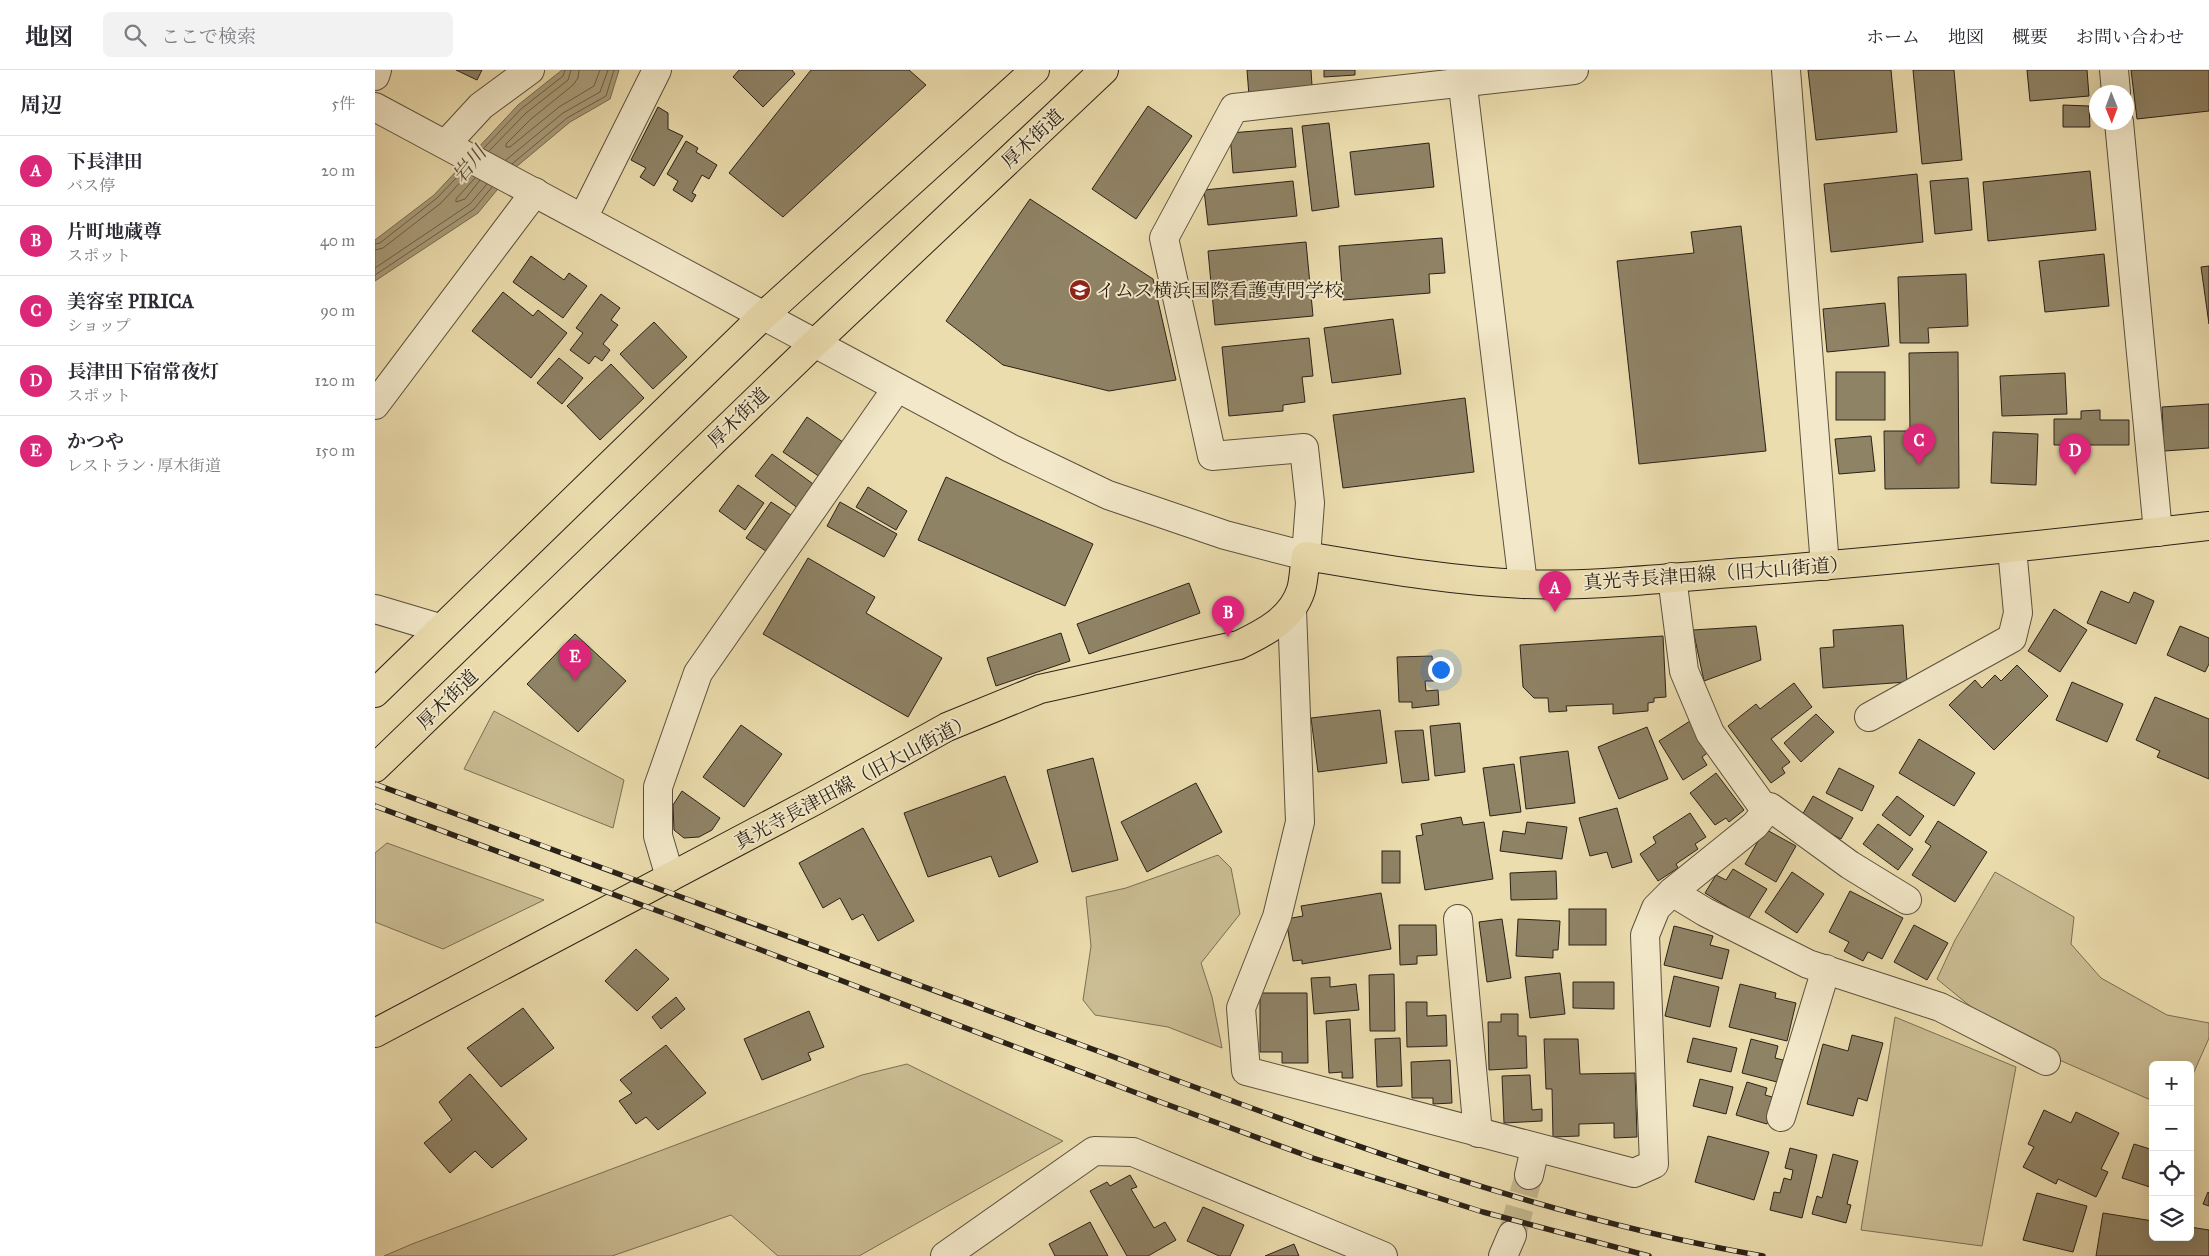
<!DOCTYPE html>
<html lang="ja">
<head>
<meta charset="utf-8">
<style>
	:root { --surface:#fff; --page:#f2f2f3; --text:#2b2b33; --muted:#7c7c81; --line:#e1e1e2; --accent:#db2777 }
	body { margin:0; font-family:"IM FELL Great Primer","Noto Serif JP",serif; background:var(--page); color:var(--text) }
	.controls { position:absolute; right:15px; bottom:15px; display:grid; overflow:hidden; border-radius:8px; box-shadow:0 5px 20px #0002 }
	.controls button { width:45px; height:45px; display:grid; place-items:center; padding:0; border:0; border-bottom:1px solid var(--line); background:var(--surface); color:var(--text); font:25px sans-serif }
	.compass { position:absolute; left:1714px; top:15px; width:45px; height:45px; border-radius:50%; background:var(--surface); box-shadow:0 5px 20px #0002; rotate:179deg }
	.you { position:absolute; left:1065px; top:599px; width:18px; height:18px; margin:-12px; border:4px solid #fff; border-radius:50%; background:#1a73e8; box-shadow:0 0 0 8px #1a73e833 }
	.badge { display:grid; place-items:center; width:32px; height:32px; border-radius:50%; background:var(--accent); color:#fff; font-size:16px; font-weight:700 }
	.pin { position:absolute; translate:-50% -41px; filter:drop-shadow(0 1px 2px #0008) }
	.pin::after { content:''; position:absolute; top:26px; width:18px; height:15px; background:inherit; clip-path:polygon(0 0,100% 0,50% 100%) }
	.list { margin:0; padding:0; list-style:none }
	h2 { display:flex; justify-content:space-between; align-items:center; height:65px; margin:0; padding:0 20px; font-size:21px }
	h2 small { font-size:16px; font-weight:400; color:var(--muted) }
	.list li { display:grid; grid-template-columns:32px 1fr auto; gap:15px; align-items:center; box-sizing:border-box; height:70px; padding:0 20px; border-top:1px solid var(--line) }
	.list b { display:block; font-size:19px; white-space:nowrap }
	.list p { margin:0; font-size:16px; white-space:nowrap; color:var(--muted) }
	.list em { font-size:16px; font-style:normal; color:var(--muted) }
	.icon { flex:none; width:28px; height:28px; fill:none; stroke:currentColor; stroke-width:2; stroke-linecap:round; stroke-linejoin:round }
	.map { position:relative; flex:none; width:1834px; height:1186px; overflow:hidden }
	header { display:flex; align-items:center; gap:30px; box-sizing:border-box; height:70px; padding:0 25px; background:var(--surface); border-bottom:1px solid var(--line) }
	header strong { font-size:24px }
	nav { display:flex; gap:28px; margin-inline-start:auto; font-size:18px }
	.search { width:350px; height:45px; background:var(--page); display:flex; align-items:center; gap:12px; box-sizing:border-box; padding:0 18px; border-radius:8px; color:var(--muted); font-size:19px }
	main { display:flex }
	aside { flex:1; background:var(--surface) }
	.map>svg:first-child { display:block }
	.green { fill:#cbbd94; stroke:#7a7056 }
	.water { fill:#aa9d7b; stroke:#776c53 }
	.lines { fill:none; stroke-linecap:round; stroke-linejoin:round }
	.shore { stroke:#6a604a; stroke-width:1 }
	.building { fill:#8f8366; stroke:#2a2218 }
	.minor-tunnel { stroke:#c5b890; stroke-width:28; stroke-dasharray:28 14; stroke-linecap:butt }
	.minor-casing { stroke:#5a513e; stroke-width:30 }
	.major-casing { stroke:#2a2218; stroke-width:30 }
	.highway-casing { stroke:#2a2218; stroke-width:30 }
	.minor { stroke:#f3e9ca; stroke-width:28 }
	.major { stroke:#ecddae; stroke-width:28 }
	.highway { stroke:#ecddae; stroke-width:28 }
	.rail-casing { stroke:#2a2218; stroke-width:5.5 }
	.rail { stroke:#f3e9ca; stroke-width:4; stroke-dasharray:11; stroke-linecap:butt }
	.labels { text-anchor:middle; stroke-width:4; stroke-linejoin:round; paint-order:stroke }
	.street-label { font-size:19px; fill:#2a2218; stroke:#f3e9ca }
	.poi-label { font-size:19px; fill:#2a2218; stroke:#f3e9ca; text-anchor:start }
	.water-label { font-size:20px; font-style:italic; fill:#574d3b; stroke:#f3e9ca }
</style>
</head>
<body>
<header>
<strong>地図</strong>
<div class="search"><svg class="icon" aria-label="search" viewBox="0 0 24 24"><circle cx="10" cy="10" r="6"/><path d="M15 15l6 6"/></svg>ここで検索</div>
<nav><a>ホーム</a><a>地図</a><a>概要</a><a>お問い合わせ</a></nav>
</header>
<main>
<aside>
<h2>周辺<small>5件</small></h2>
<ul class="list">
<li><span class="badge">A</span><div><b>下長津田</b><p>バス停</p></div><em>20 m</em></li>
<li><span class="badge">B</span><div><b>片町地蔵尊</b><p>スポット</p></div><em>40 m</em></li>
<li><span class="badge">C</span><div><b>美容室 PIRICA</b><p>ショップ</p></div><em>90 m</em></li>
<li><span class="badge">D</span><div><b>長津田下宿常夜灯</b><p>スポット</p></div><em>120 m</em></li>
<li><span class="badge">E</span><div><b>かつや</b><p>レストラン · 厚木街道</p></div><em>150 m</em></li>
</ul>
</aside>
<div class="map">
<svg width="1834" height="1186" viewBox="0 0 1834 1186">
	<rect width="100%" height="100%" fill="#ecddae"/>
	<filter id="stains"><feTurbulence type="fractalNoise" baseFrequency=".004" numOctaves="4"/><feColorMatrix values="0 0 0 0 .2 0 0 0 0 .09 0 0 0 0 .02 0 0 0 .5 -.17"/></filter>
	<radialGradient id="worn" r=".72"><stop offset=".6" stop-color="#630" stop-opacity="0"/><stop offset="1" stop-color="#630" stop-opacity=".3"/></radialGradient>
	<!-- green -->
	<g class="green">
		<polygon points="119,641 249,710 238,758 89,699"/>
		<polygon points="12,773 169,830 68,879 0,852 0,783"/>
		<polygon points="843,785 856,798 865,844 826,893 837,927 847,978 793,957 720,945 708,930 716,876 711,827 751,818"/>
		<polygon points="1620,802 1699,847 1696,874 1726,908 1792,945 1834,953 1834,968 1815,1011 1815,995 1778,995 1778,1031 1682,989 1595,936 1562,909 1580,870"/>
		<polygon points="1520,947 1641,997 1607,1176 1486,1160"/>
		<polygon points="532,994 688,1071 484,1186 403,1186 356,1145 237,1186 9,1186 37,1174 487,1005"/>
	</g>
	<!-- water -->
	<polygon class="water" points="187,0 244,0 235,29 195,52 141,97 103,143 0,211 0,170 59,125 143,35"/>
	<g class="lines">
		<!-- shore -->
		<g class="shore">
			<polyline points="204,0 203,8 198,15 156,49 131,74 131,77 135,77 184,37 219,16 225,0"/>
			<polyline points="109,78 146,39 188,6 190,0"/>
			<polyline points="114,81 151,43 193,10 196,0"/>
			<polyline points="131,90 188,43 225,22 233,0"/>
			<polyline points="137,94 192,48 231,26 239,0"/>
			<polyline points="100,108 81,129 81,132 90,129 105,110"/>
			<polyline points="0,174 5,173 62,128 88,101"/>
			<polyline points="0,180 8,178 66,133 93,104"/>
			<polyline points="0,198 95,134 112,114"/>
			<polyline points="0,205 99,139 117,117"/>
		</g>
	</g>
	<!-- building -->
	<g class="building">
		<polygon points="81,0 107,0 102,10"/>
		<polygon points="364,0 417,0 420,4 388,37 358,7"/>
		<polygon points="436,0 534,0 551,15 408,147 354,103"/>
		<polygon points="872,0 936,0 937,16 874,26"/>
		<polygon points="949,0 980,0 980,5 949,7"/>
		<polygon points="1433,0 1516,0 1522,62 1441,70"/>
		<polygon points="1538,0 1579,0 1587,90 1547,94"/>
		<polygon points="1652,0 1712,0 1714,26 1655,31"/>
		<polygon points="1756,0 1834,0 1834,41 1762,49"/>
		<polygon points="1688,35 1714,36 1715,57 1688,57"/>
		<polygon points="773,36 817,66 761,149 717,119"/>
		<polygon points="283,37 293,43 293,59 308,66 279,116 265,107 271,98 256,90"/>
		<polygon points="954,53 964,137 937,141 927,56"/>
		<polygon points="917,58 921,97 858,103 855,63"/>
		<polygon points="311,71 323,78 321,82 342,95 334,109 327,105 317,123 321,125 317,132 298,120 303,111 292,104"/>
		<polygon points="1054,73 1059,117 980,125 975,82"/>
		<polygon points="1715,101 1721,160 1613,171 1608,112"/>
		<polygon points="1542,104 1548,172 1456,182 1449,114"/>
		<polygon points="1593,108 1597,160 1560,164 1555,111"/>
		<polygon points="918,111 922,146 833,155 829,120"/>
		<polygon points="655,129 778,209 801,310 734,321 628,295 571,251"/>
		<polygon points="1366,156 1391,381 1264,394 1242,191 1319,183 1316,162"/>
		<polygon points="1067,168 1070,203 1054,204 1055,223 968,230 964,176"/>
		<polygon points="931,172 938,246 840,255 833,181"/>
		<polygon points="1729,184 1734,236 1670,242 1664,191"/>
		<polygon points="156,186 189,210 194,203 212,216 188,248 138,212"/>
		<polygon points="1834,196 1834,254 1826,197"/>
		<polygon points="1591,204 1593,256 1553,258 1554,273 1525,273 1523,207"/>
		<polygon points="128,222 158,246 163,240 192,263 156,308 97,261"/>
		<polygon points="226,224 245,238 236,250 243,255 228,274 235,280 227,291 220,286 214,294 195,280 208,263 201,258"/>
		<polygon points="1510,233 1514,276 1452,282 1448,239"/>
		<polygon points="1018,249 1026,304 957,313 949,258"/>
		<polygon points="279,252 312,287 278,319 245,284"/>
		<polygon points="934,268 938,306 927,307 930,332 908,335 908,341 854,346 847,277"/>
		<polygon points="1583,282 1584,418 1510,419 1509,361 1535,361 1534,283"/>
		<polygon points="184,288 208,308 187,334 162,313"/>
		<polygon points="236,294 269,328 225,370 192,336"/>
		<rect x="1461" y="302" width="49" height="48"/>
		<polygon points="1690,303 1692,344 1627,346 1625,306"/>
		<polygon points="1090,328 1099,402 968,418 958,345"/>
		<polygon points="1834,334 1834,378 1789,381 1787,337"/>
		<polygon points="1725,340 1725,350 1754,350 1754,375 1679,375 1679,349 1706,349 1706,341"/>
		<polygon points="432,347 475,377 451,411 408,382"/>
		<polygon points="1618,362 1663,364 1661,415 1616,413"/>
		<polygon points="1496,366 1500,401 1464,404 1460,369"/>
		<polygon points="397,384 445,419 428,442 380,406"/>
		<polygon points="571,407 718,474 690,536 543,470"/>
		<polygon points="363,415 389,433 370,460 344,441"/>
		<polygon points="493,417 532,441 521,460 481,437"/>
		<polygon points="396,432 425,451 400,487 371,468"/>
		<polygon points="465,432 522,464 509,487 452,456"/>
		<polygon points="433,488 500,527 491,543 567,588 533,647 388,564"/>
		<polygon points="814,513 825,543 714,584 702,554"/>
		<polygon points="1726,521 1754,533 1759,522 1779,531 1761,574 1712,553"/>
		<polygon points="1679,539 1712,560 1685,602 1653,581"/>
		<polygon points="1528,555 1532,612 1448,618 1445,578 1459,577 1458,560"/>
		<polygon points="1381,556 1386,590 1329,611 1318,560"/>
		<polygon points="1805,556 1834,568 1834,594 1830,602 1792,585"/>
		<polygon points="686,563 695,591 621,616 612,588"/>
		<polygon points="200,564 251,611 203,662 152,614"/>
		<polygon points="1288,566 1291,627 1279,628 1279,632 1273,633 1273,641 1238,644 1238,634 1191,636 1192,641 1174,642 1173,628 1159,628 1148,617 1145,575"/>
		<polygon points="1057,586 1059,611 1050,611 1051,621 1063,620 1064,635 1037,638 1037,632 1024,632 1022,587"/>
		<polygon points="1642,595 1673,626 1619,680 1574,635 1600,610 1607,618 1620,605 1626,611"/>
		<polygon points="1697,612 1748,634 1732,672 1681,650"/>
		<polygon points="1419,613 1437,637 1396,669 1415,692 1407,698 1410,703 1396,713 1353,656 1381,634 1385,639"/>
		<polygon points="1780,627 1834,649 1834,709 1782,687 1785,681 1761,670"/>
		<polygon points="1005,640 1012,693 943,702 936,648"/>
		<polygon points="1441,644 1459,662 1426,692 1409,673"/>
		<polygon points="1315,651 1335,681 1327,687 1332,695 1308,710 1284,671"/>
		<polygon points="1085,653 1090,702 1060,706 1055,656"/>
		<polygon points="366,655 407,684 369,737 328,707"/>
		<polygon points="1272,657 1293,709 1244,729 1223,677"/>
		<polygon points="1048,660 1054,710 1027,713 1020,661"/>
		<polygon points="1544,669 1600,703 1579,736 1524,703"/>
		<polygon points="1193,681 1200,733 1151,739 1145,687"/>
		<polygon points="718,688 743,790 697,802 672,700"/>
		<polygon points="1139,694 1146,742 1115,746 1108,698"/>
		<polygon points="1464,698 1499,716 1487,741 1451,723"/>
		<polygon points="1341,703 1369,740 1354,752 1351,748 1340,755 1315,723"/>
		<polygon points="630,706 663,792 624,807 616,786 553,807 529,743"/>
		<polygon points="821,713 847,762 772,802 746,752"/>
		<polygon points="307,721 345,748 337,760 324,767 309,768 299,760 298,735"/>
		<polygon points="1438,726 1478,748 1466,769 1426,747"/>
		<polygon points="1522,726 1549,746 1535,766 1507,745"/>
		<polygon points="1242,738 1257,792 1237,798 1232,782 1215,786 1204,748"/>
		<polygon points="1315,743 1331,767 1320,774 1323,779 1301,794 1303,798 1283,811 1265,784 1281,773 1278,767"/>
		<polygon points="1086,747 1088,755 1109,752 1118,809 1050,820 1041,766 1048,765 1046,754"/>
		<polygon points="1563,751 1612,782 1580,832 1537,805 1556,776 1550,772"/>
		<polygon points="1152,752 1192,757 1187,789 1125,781 1128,761 1150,764"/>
		<polygon points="1503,754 1538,779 1523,800 1488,774"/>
		<polygon points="488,758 539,851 503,871 488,844 477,850 465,828 448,838 424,793"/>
		<polygon points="1390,759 1421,776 1401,812 1370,794"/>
		<rect x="1007" y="781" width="18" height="32"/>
		<polygon points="1358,799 1392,819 1373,849 1330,823 1341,805 1351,810"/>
		<polygon points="1181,801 1182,829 1136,830 1135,803"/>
		<polygon points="1417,802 1449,824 1422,863 1390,842"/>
		<polygon points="1475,821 1528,848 1507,889 1493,882 1488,891 1469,881 1474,872 1454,862"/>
		<polygon points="1006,823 1016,879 927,894 927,890 918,891 911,849 928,846 926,836"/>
		<rect x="1194" y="839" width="37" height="36"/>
		<polygon points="1127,849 1136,908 1112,912 1104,852"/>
		<polygon points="1143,849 1185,851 1183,880 1178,880 1178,888 1141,886"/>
		<polygon points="1024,855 1061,855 1062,885 1042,886 1042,894 1025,895"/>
		<polygon points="1539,855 1573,873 1552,910 1519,892"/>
		<polygon points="1299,856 1338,866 1335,875 1354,880 1347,909 1289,895"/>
		<polygon points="261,879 294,909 262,941 230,911"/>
		<polygon points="1185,903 1190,944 1155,948 1150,907"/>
		<polygon points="1019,904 1020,961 995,961 994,905"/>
		<polygon points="1299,906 1344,917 1335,957 1290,946"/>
		<polygon points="955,907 955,917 981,914 984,940 939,944 936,908"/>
		<polygon points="1198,912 1239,912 1239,939 1198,938"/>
		<polygon points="1365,914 1401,923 1400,928 1421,933 1412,971 1354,957"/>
		<polygon points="885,923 932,923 933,993 907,993 907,982 885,982"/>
		<polygon points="301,927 310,939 286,959 277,947"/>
		<polygon points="1031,932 1052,932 1052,946 1071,945 1072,976 1032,977"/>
		<polygon points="148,938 179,978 126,1017 92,978"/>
		<polygon points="434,941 449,977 433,983 436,990 387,1010 369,969"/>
		<polygon points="1126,944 1143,944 1143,966 1151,966 1152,998 1114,1000 1113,952 1126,952"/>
		<polygon points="975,949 978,1008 967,1008 967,1002 954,1003 951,951"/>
		<polygon points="1477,965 1508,973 1492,1031 1483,1028 1478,1046 1432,1034 1448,974 1473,981"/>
		<polygon points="1025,968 1027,1016 1002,1017 1000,969"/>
		<polygon points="1318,968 1362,978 1356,1002 1312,992"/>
		<polygon points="1169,969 1203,969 1205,1004 1260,1003 1262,1067 1239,1068 1239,1053 1204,1054 1204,1066 1178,1067 1177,1019 1171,1019"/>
		<polygon points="1376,969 1403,976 1400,988 1408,990 1402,1012 1367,1003"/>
		<polygon points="291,975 331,1023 283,1060 271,1047 261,1054 244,1031 257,1023 245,1010"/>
		<polygon points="1075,990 1077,1033 1058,1034 1058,1028 1037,1028 1036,992"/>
		<polygon points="95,1004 152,1069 117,1098 100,1081 75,1103 49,1073 77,1050 64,1032"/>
		<polygon points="1155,1005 1157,1040 1167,1039 1167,1051 1129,1053 1127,1006"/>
		<polygon points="1325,1009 1358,1017 1351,1044 1318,1036"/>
		<polygon points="1372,1012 1392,1018 1390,1025 1401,1028 1392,1054 1361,1045"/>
		<polygon points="1669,1040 1696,1053 1701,1042 1744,1063 1726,1099 1733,1102 1721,1127 1683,1109 1681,1114 1648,1097 1659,1077 1653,1074"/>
		<polygon points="1333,1066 1394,1082 1379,1130 1320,1112"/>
		<polygon points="1759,1074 1778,1080 1778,1118 1747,1108"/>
		<polygon points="1415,1078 1442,1085 1427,1148 1395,1140 1399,1122 1405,1123 1409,1108 1416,1110 1418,1100 1410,1098"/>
		<polygon points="1458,1084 1483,1091 1472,1134 1476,1135 1471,1153 1437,1144 1442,1126 1447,1128"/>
		<polygon points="755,1105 762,1117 756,1119 779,1158 790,1152 801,1170 773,1186 752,1186 715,1121 732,1112 735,1116"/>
		<polygon points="1833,1122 1834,1123 1834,1136 1828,1134"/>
		<polygon points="1662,1123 1712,1136 1698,1182 1648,1170"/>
		<polygon points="828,1137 869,1155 855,1186 844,1186 812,1171"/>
		<polygon points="1728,1143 1778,1151 1778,1167 1815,1167 1815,1157 1834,1160 1834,1186 1721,1186"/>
		<polygon points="715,1152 733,1186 680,1186 674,1174"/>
		<polygon points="919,1174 924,1186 890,1186"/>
	</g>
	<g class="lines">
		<!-- minor-tunnel -->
		<polyline class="minor-tunnel" points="1137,1165 1154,1105"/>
		<!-- minor casing -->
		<g class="minor-casing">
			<g id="minor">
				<polyline points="1086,0 1148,514"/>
				<polyline points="1411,0 1450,496"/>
				<polyline points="1739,0 1741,22"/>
				<polyline points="0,6 2,0"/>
				<polyline points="0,37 635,378 733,425 850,465 931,486 935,433 929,378 837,386 789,168 859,38 1199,0"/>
				<polyline points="1744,52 1783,462"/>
				<polyline points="71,74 106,36 155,0"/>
				<polyline points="208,148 282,0"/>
				<polyline points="0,335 160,122"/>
				<polyline points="0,539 64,558"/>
				<polyline points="917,540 925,752 902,847 866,938 871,1001 1259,1103 1279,1094 1270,865 1281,838 1297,822 1380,755 1391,741 1335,663 1309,601 1297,507"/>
				<polyline points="1494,647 1637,568 1643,543 1637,478"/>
				<polyline points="1395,737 1475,795 1532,830"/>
				<polyline points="295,807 283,766 283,717 323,603 522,318"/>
				<polyline points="1297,822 1330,842 1433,894 1565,937 1671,991"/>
				<polyline points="1083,849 1103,1063"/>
				<polyline points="1406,1047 1451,899"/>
				<polyline points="1154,1105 1160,1078"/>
				<polyline points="570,1186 719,1081 758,1082 1008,1186"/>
				<polyline points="1128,1186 1137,1165"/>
			</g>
		</g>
		<!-- major casing -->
		<g class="major-casing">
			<path id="major" d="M0 963 439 731 572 657 665 619 864 575C889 563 917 549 926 520 929 510 929 497 931 486 1003 498 1075 511 1148 514 1221 517 1298 507 1371 502 1526 490 1680 474 1834 456"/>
		</g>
		<!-- highway casing -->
		<g class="highway-casing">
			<g id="highway">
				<polyline points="0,623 388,246 660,0"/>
				<polyline points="0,698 439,274 729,0"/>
			</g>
		</g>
		<!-- minor -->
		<use href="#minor" class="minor"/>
		<!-- major -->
		<use href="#major" class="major"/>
		<!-- highway -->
		<use href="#highway" class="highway"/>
		<!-- rail casing -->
		<g class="rail-casing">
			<g id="rail">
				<path d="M0 714C240 802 480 891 720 980 938 1061 1158 1146 1388 1186"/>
				<polyline points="0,736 294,845 780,1030 938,1088 1108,1142 1274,1186"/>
			</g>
		</g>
		<!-- rail -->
		<use href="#rail" class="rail"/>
	</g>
	<!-- icons -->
	<defs>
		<g id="university-disc" transform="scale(1.125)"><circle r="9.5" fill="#8f2418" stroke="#f3e9ca"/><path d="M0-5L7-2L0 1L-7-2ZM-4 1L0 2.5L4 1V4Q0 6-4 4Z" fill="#fff"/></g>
	</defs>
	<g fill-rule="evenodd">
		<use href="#university-disc" x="705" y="220"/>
	</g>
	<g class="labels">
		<!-- street labels -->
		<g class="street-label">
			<text transform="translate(657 68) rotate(-43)" y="7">厚木街道</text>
			<text transform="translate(363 347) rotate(-44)" y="7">厚木街道</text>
			<text transform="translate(1341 503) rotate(-4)" y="7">真光寺長津田線（旧大山街道）</text>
			<text transform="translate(72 629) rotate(-44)" y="7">厚木街道</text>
			<text transform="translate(478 711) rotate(-28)" y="7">真光寺長津田線（旧大山街道）</text>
		</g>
		<!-- poi labels -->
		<g class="poi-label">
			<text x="721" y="227">イムス横浜国際看護専門学校</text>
		</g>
		<!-- water labels -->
		<g class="water-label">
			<text transform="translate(94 94) rotate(-51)" y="7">岩川</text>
		</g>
	</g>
	<rect width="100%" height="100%" filter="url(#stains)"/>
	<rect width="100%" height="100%" fill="url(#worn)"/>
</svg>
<div class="controls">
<button>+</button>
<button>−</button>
<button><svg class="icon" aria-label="locate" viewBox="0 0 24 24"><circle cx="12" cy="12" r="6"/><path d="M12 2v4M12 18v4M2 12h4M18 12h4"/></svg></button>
<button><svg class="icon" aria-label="layers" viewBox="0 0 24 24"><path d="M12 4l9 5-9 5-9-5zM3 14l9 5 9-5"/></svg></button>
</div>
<svg class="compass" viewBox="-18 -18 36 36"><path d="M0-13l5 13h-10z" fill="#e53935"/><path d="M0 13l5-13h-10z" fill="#7c7c81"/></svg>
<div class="you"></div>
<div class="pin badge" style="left:1180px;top:542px">A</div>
<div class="pin badge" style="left:853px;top:567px">B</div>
<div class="pin badge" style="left:1544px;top:395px">C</div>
<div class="pin badge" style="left:1700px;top:405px">D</div>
<div class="pin badge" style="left:200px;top:611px">E</div>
</div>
</main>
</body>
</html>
